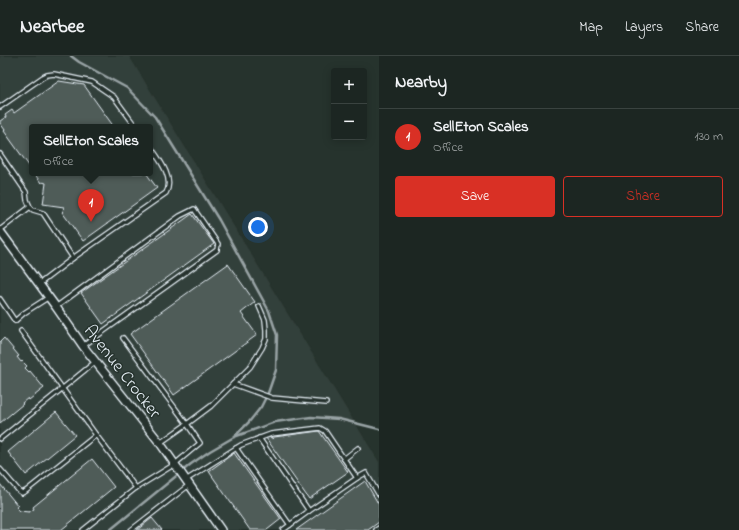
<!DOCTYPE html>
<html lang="en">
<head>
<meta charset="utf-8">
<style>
	:root { --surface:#1c2622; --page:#29322f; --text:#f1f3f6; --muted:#a0a5a5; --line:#3a4340; --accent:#d93025 }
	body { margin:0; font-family:"Indie Flower",sans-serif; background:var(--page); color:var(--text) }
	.controls { position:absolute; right:12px; top:12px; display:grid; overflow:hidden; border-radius:4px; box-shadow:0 2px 10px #0003 }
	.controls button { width:36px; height:36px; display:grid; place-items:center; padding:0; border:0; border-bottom:1px solid var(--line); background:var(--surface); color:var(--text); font:20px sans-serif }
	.you { position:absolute; left:258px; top:171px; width:14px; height:14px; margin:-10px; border:3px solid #fff; border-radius:50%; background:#1a73e8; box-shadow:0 0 0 6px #1a73e833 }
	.badge { display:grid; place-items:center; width:26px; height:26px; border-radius:50%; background:var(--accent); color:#fff; font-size:13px; font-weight:700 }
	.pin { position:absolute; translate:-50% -33px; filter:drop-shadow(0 1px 2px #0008) }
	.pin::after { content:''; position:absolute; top:21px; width:14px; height:12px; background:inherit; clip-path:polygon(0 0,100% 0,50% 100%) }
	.popup { position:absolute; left:29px; top:68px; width:124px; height:52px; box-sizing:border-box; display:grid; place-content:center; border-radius:4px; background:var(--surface); filter:drop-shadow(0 1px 3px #0005); font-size:13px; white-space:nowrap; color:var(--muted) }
	.popup b { font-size:15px; color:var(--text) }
	.popup::after { content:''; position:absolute; left:50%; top:100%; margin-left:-8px; border:8px solid transparent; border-top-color:var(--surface) }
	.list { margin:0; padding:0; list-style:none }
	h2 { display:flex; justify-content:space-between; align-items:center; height:52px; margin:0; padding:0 16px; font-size:17px }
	h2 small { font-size:13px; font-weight:400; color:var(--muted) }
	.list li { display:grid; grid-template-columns:26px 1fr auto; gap:12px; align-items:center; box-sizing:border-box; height:56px; padding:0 16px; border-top:1px solid var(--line) }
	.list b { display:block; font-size:15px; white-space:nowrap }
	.list p { margin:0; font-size:13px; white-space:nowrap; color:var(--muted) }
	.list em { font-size:13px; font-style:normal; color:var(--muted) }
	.actions { display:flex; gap:8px; padding:12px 16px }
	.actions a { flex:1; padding:9px 0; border:1px solid var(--accent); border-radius:4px; text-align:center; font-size:14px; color:var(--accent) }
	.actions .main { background:var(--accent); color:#fff }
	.map { position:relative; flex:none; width:379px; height:474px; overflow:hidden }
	header { display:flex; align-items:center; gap:24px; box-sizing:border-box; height:56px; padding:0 20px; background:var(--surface); border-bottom:1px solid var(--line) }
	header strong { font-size:19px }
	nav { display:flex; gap:22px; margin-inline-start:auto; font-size:14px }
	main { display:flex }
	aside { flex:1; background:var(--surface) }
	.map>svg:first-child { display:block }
	.built { fill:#333f3a; fill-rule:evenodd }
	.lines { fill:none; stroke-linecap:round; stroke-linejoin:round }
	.stream { stroke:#98a3a5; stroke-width:2.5 }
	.building { fill:#505c59; stroke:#e8f1f8 }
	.service-casing { stroke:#e8f1f8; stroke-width:6 }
	.minor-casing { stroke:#e8f1f8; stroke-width:10 }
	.service { stroke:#26332d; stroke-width:3.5 }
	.minor { stroke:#26332d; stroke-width:7 }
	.labels { text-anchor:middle; stroke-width:3; stroke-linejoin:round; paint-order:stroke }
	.street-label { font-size:18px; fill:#e8f1f8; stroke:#26332d }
</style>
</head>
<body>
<header>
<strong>Nearbee</strong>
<nav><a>Map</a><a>Layers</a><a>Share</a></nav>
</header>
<main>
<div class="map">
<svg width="379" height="474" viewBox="0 0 379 474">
	<rect width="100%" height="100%" fill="#26332d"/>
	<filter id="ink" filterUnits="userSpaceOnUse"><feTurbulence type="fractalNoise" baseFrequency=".025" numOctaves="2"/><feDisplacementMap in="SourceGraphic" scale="8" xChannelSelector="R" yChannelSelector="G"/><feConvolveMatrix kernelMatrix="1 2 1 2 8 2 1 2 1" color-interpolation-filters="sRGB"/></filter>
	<g filter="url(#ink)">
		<!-- built -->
		<path class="built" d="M0 0H129L379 406V474H0ZM32 71H150V117H32Z"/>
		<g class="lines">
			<!-- stream -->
			<g class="stream">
				<polyline points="71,0 79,6 127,32 155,61 219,164 269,255 277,279 276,314 268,337 261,351 249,366 234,381"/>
				<polyline points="110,474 191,408 210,395 234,381 275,366 311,361 339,363 379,373"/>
			</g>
		</g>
		<!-- building -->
		<g class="building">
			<polygon points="59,25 84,29 114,71 32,71 32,114 4,75 5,74 0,67 0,65 6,61 5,59 12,54 14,57"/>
			<polygon points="34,117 146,117 157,132 83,185 62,156 63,155 64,151 43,148 46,127 42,126 41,127"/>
			<polygon points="192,158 214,188 103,268 81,237"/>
			<polygon points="228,208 255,246 241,257 257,279 174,339 130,278"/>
			<polygon points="4,282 19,300 17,301 21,306 22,305 27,310 25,312 29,316 30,315 44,332 29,344 28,342 22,347 23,348 0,367 0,286"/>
			<polygon points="56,356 75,379 26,419 8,396"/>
			<polygon points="319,375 348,416 309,443 266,382 272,381 272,383 274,381"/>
			<polygon points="234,397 281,463 267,474 250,474 210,417 209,415"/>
			<polygon points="92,403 114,431 61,474 0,474 0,428 18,450 16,451 20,455 29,456 34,453 33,451"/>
			<polygon points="365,425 379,449 379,466 368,474 296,474"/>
			<polygon points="152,462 162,474 137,474"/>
		</g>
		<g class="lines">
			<!-- service casing -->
			<g class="service-casing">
				<g id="service">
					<polyline points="0,51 43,21 47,19 54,18 92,26 114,41 136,71"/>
					<polyline points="0,98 26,136 27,144 30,151 33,154 43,157 73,202"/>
					<polyline points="0,174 30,151"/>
					<path d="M39 228 73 202 166 137C175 122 158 102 150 90"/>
					<polyline points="0,243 15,265 24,257 49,241"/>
					<polyline points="56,251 180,160 194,153 218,188 217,194 83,290"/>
					<polyline points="21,275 96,379"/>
					<polyline points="123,282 187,368 160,387"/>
					<polyline points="233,328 272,342 326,347"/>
					<polyline points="259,382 309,455"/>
					<polyline points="0,383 95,306"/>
					<polyline points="236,392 290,469"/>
					<polyline points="344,403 358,392"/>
					<polyline points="0,413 19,435 22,437 26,435 96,379 136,432"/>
					<polyline points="186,424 241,389 271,378 320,372 325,375 357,422 366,417 379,439"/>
					<polyline points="83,474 136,432 175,408 200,387 187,368 211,350 250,311 262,292 266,283 266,274 265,264 259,250"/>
					<polyline points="131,474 189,429"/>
					<polyline points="283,474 309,455 357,422"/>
					<polyline points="376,474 379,472"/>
				</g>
			</g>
			<!-- minor casing -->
			<g class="minor-casing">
				<polyline id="minor" points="0,175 56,251 83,290 160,387 221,474"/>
			</g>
			<!-- service -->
			<use href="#service" class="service"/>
			<!-- minor -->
			<use href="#minor" class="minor"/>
		</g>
	</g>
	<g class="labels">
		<!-- street labels -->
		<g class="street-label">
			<text transform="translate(123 315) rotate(52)" y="6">Avenue Crocker</text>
		</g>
	</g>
</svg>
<div class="controls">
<button>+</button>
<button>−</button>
</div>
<div class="you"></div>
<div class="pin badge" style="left:91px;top:166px">1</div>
<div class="popup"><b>SellEton Scales</b>Office</div>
</div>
<aside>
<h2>Nearby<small></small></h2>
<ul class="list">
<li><span class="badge">1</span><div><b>SellEton Scales</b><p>Office</p></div><em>130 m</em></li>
</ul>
<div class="actions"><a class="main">Save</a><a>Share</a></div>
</aside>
</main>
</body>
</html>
